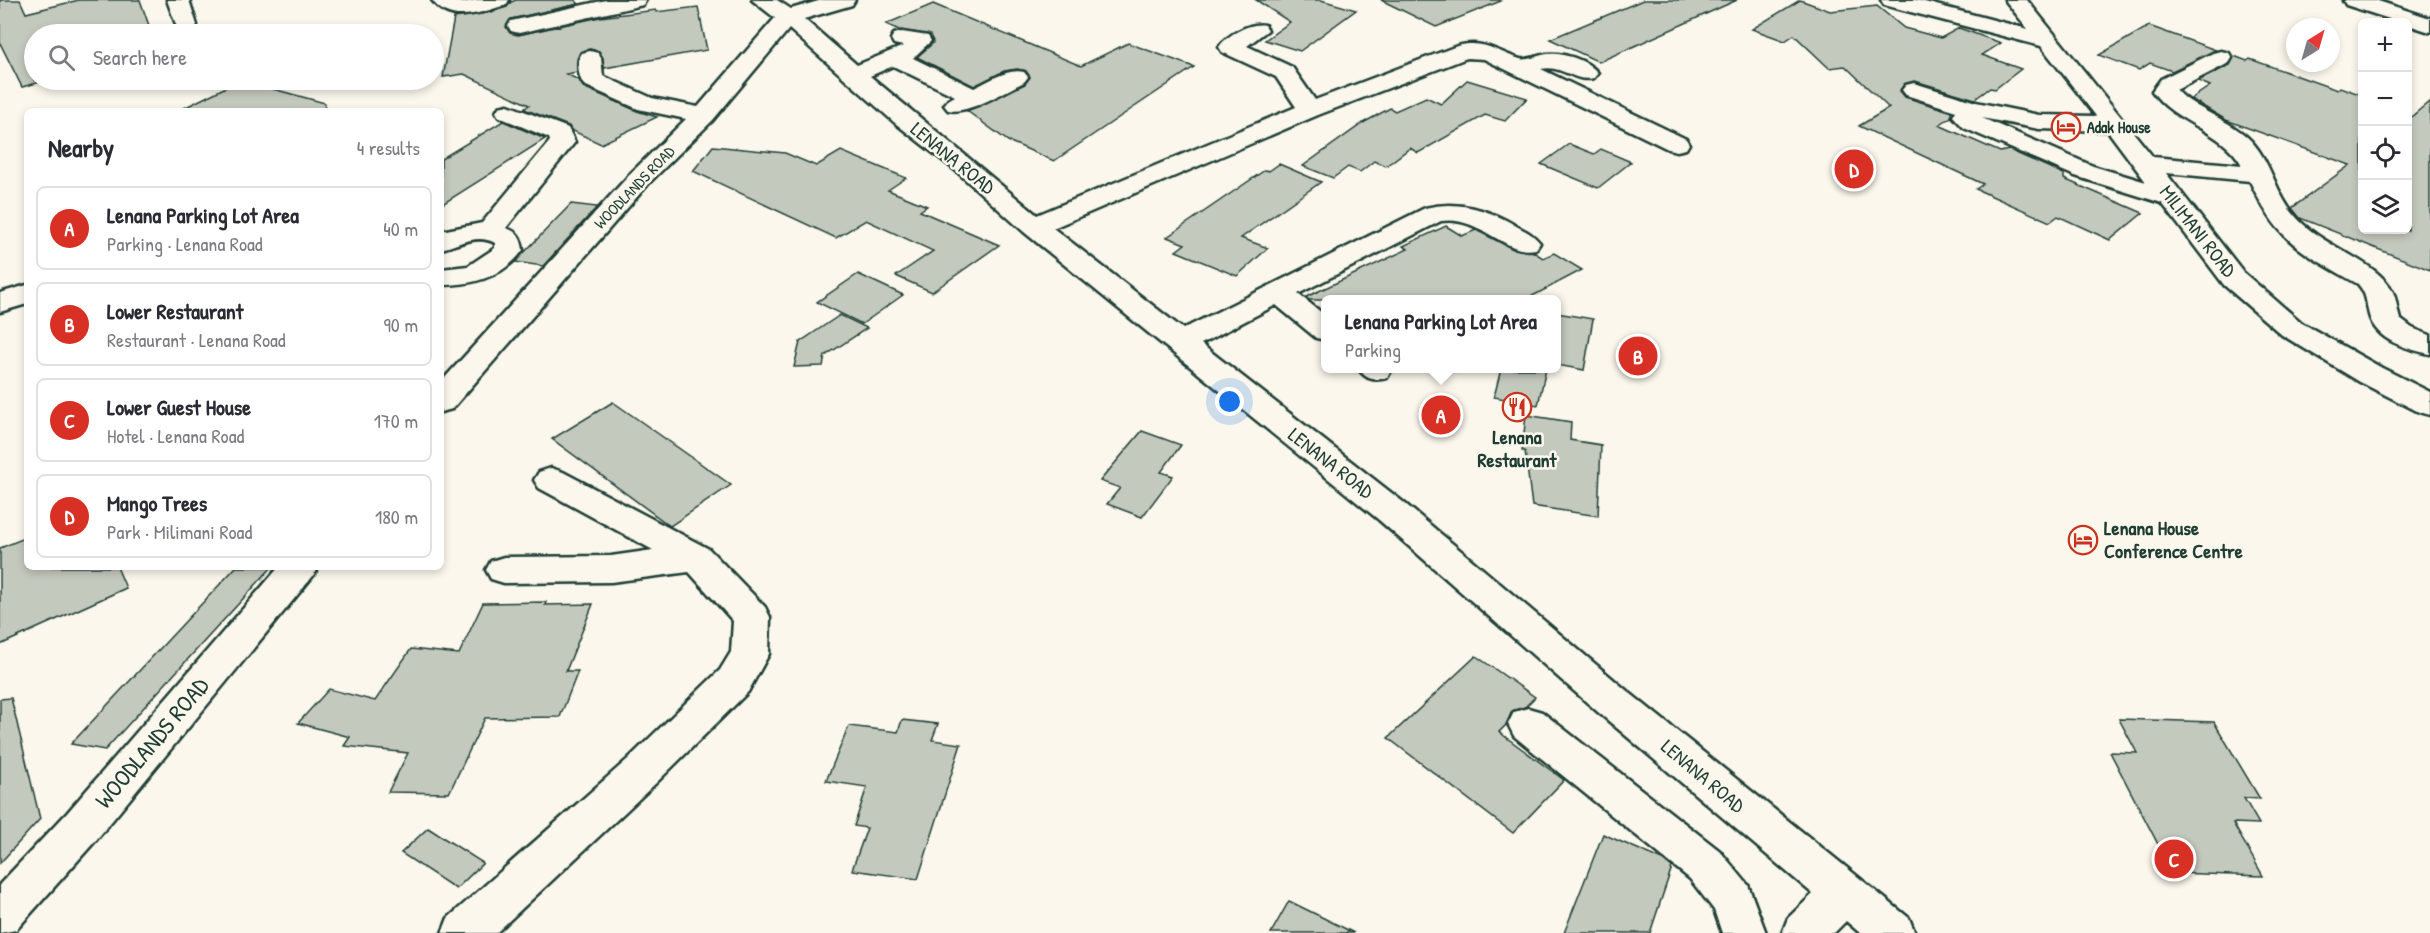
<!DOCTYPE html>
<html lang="en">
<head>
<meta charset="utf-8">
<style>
	:root { --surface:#fff; --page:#f7f7f7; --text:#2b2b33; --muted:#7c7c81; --line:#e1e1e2; --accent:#d93025 }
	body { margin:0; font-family:"Patrick Hand",sans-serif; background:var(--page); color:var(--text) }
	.controls { position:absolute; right:18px; top:18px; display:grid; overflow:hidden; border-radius:9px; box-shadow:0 3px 9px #0003 }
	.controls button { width:54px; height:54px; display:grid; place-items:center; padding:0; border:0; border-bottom:2px solid var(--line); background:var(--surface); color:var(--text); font:30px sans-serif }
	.compass { position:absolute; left:2286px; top:18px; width:54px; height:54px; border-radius:50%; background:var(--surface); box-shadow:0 3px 9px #0003; rotate:37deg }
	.you { position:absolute; left:1230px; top:402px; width:21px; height:21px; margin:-15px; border:4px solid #fff; border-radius:50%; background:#1a73e8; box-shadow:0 0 0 9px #1a73e833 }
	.badge { display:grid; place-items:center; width:39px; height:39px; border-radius:50%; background:var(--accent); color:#fff; font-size:20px; font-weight:700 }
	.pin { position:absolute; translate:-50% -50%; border:3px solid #fff; box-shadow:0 2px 6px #0006 }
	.popup { position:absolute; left:1321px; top:295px; width:240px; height:78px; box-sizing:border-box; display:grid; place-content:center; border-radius:9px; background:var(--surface); filter:drop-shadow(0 2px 4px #0005); font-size:20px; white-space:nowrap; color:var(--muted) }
	.popup b { font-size:22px; color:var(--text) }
	.popup::after { content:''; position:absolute; left:50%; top:100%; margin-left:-12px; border:12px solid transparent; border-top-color:var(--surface) }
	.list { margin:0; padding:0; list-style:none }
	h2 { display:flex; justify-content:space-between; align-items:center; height:78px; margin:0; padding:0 24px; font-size:26px }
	h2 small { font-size:20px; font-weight:400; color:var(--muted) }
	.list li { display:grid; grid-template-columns:39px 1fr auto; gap:18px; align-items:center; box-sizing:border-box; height:84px; margin:0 12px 12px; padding:0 12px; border:2px solid var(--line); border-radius:9px }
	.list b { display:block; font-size:22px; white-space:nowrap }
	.list p { margin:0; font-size:20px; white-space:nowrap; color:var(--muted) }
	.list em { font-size:20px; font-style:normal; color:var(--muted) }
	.icon { flex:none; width:33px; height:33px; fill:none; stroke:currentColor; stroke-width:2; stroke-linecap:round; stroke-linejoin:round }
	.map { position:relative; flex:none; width:2430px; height:933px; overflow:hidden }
	.search { position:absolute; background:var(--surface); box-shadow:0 3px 9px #0003; left:24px; top:24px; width:420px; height:66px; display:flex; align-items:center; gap:15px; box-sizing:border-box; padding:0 21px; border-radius:33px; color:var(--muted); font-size:22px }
	.panel { position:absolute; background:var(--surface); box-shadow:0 3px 9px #0003; left:24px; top:108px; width:420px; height:462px; border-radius:9px }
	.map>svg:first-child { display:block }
	.building { fill:#c4c9be; stroke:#1f3d34; stroke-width:1.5 }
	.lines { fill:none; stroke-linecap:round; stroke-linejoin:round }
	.minor-casing { stroke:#1f3d34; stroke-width:5 }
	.major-casing { stroke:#1f3d34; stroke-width:5 }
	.minor { fill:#fbf7ec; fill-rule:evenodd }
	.major { fill:#fbf7ec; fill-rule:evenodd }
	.labels { text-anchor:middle; stroke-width:5; stroke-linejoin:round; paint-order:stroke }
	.far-poi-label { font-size:16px; font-weight:bold; fill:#1f3d34; stroke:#fbf7ec; text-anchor:start }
	.far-street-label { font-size:16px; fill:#1f3d34; stroke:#fbf7ec }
	.street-label { font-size:20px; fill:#1f3d34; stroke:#fbf7ec }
	.poi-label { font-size:20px; font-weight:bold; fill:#1f3d34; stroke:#fbf7ec }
	.near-street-label { font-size:24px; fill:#1f3d34; stroke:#fbf7ec }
</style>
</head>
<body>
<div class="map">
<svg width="2430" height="933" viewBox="0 0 2430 933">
	<rect width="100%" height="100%" fill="#fbf7ec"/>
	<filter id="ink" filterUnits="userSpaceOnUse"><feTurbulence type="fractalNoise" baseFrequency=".0167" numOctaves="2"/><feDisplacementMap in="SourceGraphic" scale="12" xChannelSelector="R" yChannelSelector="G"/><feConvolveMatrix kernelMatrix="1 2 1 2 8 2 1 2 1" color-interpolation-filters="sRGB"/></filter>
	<g filter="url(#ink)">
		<!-- building -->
		<g class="building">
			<polygon points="0,0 20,0 26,13 79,0 140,0 152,34 34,34 34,80 48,80 22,87 0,43"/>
			<polygon points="516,0 575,0 579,4 511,19 506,27 510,33 518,35 600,17 656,10 656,12 698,7 707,50 604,68 603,58 599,51 589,49 580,52 577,60 577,72 566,74 579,80 583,87 637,111 657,117 601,144 571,130 569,126 524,109 529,105 464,74 443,77 454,18 487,13 507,7 511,2"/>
			<polygon points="1256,0 1321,0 1356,10 1300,51 1265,40 1290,22"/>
			<polygon points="1381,0 1500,0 1501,1 1436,27"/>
			<polygon points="1643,0 1737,0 1599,62 1550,39"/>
			<polygon points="1800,0 1830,11 1877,6 1904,28 1941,38 1959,28 2001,43 1982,55 2021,69 1995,89 1990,88 1975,99 1915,81 1904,84 1900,91 1905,97 1953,112 1951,117 1939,125 2000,152 2009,150 2064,174 2064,179 2143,213 2110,240 2058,216 2050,222 1976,189 1983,184 1859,126 1889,108 1845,66 1829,68 1794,35 1785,41 1752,29"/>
			<polygon points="933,4 1081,66 1128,43 1194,67 1054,161 1008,141 967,111 1025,84 1030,77 1026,71 1017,69 1004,71 974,86 917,57 933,43 930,35 899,30 886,24"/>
			<polygon points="2149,26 2216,50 2172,71 2150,63 2139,70 2099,55"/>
			<polygon points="2234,56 2247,61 2250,59 2337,90 2340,87 2362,95 2362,230 2408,230 2408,115 2411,117 2430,101 2430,270 2300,218 2292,208 2350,165 2226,120 2191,99 2210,86 2198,81 2230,65"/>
			<polygon points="240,80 325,103 324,111 178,111"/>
			<polygon points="1467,80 1527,98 1505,121 1485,115 1418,153 1410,148 1386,166 1374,161 1360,172 1348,167 1333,178 1303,166 1363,123 1390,108 1395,111 1426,97 1441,104"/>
			<polygon points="503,121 545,139 441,205 441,159"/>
			<polygon points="1569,144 1594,154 1601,149 1631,162 1598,188 1541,164"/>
			<polygon points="713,146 785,153 816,166 841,151 906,178 888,190 927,206 920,211 999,245 932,292 896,276 933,251 866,220 836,238 693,171"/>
			<polygon points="1279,164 1321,182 1241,238 1268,248 1237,276 1176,251 1185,244 1167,237 1265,170 1269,171"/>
			<polygon points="571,204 597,207 543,266 515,262"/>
			<polygon points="1446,226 1462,236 1476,230 1513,249 1532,251 1543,258 1554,253 1582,270 1525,300 1309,300 1306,297 1408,249 1403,246"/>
			<polygon points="858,274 903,295 862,324 817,302"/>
			<polygon points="1557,313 1593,319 1584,370 1557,365"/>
			<polygon points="840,315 867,328 825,356 823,366 794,367 800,342"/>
			<polygon points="1501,369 1546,369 1538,405 1494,397"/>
			<polygon points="613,402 731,485 670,526 552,439"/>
			<polygon points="1526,415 1571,422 1570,440 1601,445 1598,516 1532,506 1525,451 1522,451"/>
			<polygon points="1142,431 1181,445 1161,472 1173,476 1142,517 1107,504 1120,488 1100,481"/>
			<polygon points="27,537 27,567 117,567 126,588 0,645 0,548"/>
			<polygon points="236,567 272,567 105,750 71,744"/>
			<polygon points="546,602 545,605 593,604 566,671 578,671 560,717 485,718 449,793 388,792 408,753 344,746 350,737 298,723 329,689 375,701 411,649 459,654 483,603"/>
			<polygon points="1476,656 1535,697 1525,707 1512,711 1506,725 1499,732 1564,780 1513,833 1388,738"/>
			<polygon points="11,698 40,819 0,863 0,699"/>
			<polygon points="2119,719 2214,722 2260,799 2244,798 2259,824 2233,823 2263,876 2173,873 2110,752 2137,753"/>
			<polygon points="902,720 938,724 932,740 961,744 918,879 852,870 867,828 854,826 867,787 826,781 849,726 898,732"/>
			<polygon points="428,828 483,863 456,889 401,853"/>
			<polygon points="1603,834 1663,860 1672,867 1650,933 1564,933"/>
			<polygon points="1289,901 1354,933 1271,933"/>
		</g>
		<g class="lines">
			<!-- minor casing -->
			<g class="minor-casing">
				<g id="minor">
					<polygon points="167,0 189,0 197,25 194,30 186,32 178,30"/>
					<path d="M432 0H455L462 3 476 0H509L506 5C481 12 450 26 432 0Z"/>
					<polygon points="606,0 646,0 643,5 519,33 511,31 508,26 511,21"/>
					<path d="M752 0H777L791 9 822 0H855L852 5 804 19 857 65 901 47 903 46 894 44 891 39 894 34 902 32 928 36 931 41 913 58 974 88C990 81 1007 68 1024 72L1028 77 1024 82C1005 91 968 115 948 110L944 105 948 100 955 96 893 66 870 76 1037 215 1296 107 1276 77 1222 52 1219 47C1227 35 1250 22 1265 25L1268 30 1247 46 1292 67 1315 100 1457 46C1485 39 1496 52 1520 59 1527 61 1539 55 1547 54 1562 52 1588 60 1598 73L1594 78C1573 83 1563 64 1541 69L1686 139 1689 144 1686 149 1677 151 1668 149 1484 59 1467 58 1318 115 1053 228 1183 329 1425 208C1459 200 1488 209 1518 227 1526 231 1534 235 1540 243L1536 249C1505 256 1480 215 1441 221L1298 294 1326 316V340L1316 338 1276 305 1201 344 1403 502 1626 690 1909 918 1915 933H1860L1846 921 1834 933H1782L1788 918 1813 894 1598 712 1379 520 1024 232 955 170 895 123 789 29 713 120 650 182 452 409 441 412V382L632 172 686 119 638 109 584 85C578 77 576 61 582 53L590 51 598 53 601 58 603 76 652 98 698 107 775 18Z"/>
					<path d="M1881 0H1917L2028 29 2005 0H2027L2153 157 2242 165C2222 129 2175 124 2152 91L2161 79 2213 53 2221 51 2229 53 2232 58 2229 63 2176 90C2196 110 2225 118 2246 136 2272 159 2274 193 2296 217 2322 247 2377 260 2393 292 2397 301 2397 310 2400 319L2412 328 2430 335V354C2407 349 2376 341 2369 315 2366 303 2367 294 2358 284 2302 252 2278 243 2250 181L2166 173 2244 273 2302 323 2382 368 2430 392V415L2419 412 2360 382 2282 335 2224 285 2162 203 2075 176 1964 128 1953 116 1956 111 1906 95 1902 90 1906 85 1914 83 1976 102 2039 115 2096 116 2041 46 1884 5ZM1982 118 2039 129 2108 131 2146 182 2093 166Z"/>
					<path d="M508 105 568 128 575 142 506 228C518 232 521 237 523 250 504 277 472 285 441 285V269L468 266 495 248V243C477 233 459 245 441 249V231L482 223 550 141 549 138 499 117 496 112 499 107Z"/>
					<polygon points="27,285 27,304 0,312 0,293"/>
					<path d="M1358 368H1390L1391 371 1387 378C1374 381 1366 380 1358 368Z"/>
					<polygon points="551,468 563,472 709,549 765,607 770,617 769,654 748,692 656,783 496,933 442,933 448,918 628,759 720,670 731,652 733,621 689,572 611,582 504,583 491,579 486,570 491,561 504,557 611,556 653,550 539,488 534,480 539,472"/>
					<polygon points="279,567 318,567 313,576 97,839 16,930 0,933 0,884 67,813"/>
					<polygon points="1528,708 1542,712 1720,851 1748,885 1766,933 1722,933 1714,910 1690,879 1514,736 1508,724 1514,712"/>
				</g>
			</g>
			<!-- major casing -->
			<g class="major-casing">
				<polygon id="major" points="2343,0 2375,0 2430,18 2430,32 2346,5"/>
			</g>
			<!-- minor -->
			<use href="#minor" class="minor"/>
			<!-- major -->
			<use href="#major" class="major"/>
		</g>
	</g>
	<!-- icons -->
	<defs>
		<g id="hotel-ring" transform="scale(1.5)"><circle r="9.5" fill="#fbf7ec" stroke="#c8321e" stroke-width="1.5"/><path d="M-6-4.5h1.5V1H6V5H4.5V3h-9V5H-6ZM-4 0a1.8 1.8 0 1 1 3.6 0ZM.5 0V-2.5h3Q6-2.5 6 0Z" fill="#c8321e"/></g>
		<g id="restaurant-ring" transform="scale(1.5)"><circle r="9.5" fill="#fbf7ec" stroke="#c8321e" stroke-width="1.5"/><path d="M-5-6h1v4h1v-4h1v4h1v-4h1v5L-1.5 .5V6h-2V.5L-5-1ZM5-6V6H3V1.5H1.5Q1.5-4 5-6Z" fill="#c8321e"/></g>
	</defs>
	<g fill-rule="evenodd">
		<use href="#hotel-ring" x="2066" y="127"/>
		<use href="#restaurant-ring" x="1517" y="407"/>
		<use href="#hotel-ring" x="2083" y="540"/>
	</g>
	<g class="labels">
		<!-- far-poi labels -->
		<g class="far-poi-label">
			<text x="2087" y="133">Adak House</text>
		</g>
		<!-- far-street labels -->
		<g class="far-street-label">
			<text transform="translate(634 187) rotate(-46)" y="6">WOODLANDS ROAD</text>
		</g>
		<!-- street labels -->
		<g class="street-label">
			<text transform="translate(953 158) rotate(39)" y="7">LENANA ROAD</text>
			<text transform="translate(2198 231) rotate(52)" y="7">MILIMANI ROAD</text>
			<text transform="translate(1331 463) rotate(38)" y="7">LENANA ROAD</text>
			<text transform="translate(1703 776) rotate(40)" y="7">LENANA ROAD</text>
		</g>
		<!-- poi labels -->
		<g class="poi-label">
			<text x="1517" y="444">Lenana<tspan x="1517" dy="23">Restaurant</tspan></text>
			<text x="2104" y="535" text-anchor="start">Lenana House<tspan x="2104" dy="23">Conference Centre</tspan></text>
		</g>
		<!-- near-street labels -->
		<g class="near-street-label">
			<text transform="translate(152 743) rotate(-50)" y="8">WOODLANDS ROAD</text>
		</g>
	</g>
</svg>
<div class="controls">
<button>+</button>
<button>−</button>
<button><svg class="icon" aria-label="locate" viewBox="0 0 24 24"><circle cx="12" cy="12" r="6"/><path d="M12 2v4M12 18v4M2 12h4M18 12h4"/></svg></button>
<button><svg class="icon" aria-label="layers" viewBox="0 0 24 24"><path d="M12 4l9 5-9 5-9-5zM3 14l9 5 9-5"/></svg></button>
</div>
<svg class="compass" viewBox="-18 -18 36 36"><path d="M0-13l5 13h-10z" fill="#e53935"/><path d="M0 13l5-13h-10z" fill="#7c7c81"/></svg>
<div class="you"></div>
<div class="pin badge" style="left:1441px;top:415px">A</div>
<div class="popup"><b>Lenana Parking Lot Area</b>Parking</div>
<div class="pin badge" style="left:1638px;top:356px">B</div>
<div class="pin badge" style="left:2174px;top:859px">C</div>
<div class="pin badge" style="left:1854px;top:169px">D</div>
<div class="search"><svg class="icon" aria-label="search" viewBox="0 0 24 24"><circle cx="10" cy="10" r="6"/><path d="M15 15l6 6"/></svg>Search here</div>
<section class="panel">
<h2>Nearby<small>4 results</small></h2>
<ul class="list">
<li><span class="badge">A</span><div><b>Lenana Parking Lot Area</b><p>Parking · Lenana Road</p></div><em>40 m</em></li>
<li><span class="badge">B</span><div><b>Lower Restaurant</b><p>Restaurant · Lenana Road</p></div><em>90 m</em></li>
<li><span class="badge">C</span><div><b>Lower Guest House</b><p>Hotel · Lenana Road</p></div><em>170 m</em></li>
<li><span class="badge">D</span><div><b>Mango Trees</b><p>Park · Milimani Road</p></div><em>180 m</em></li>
</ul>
</section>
</div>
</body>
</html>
